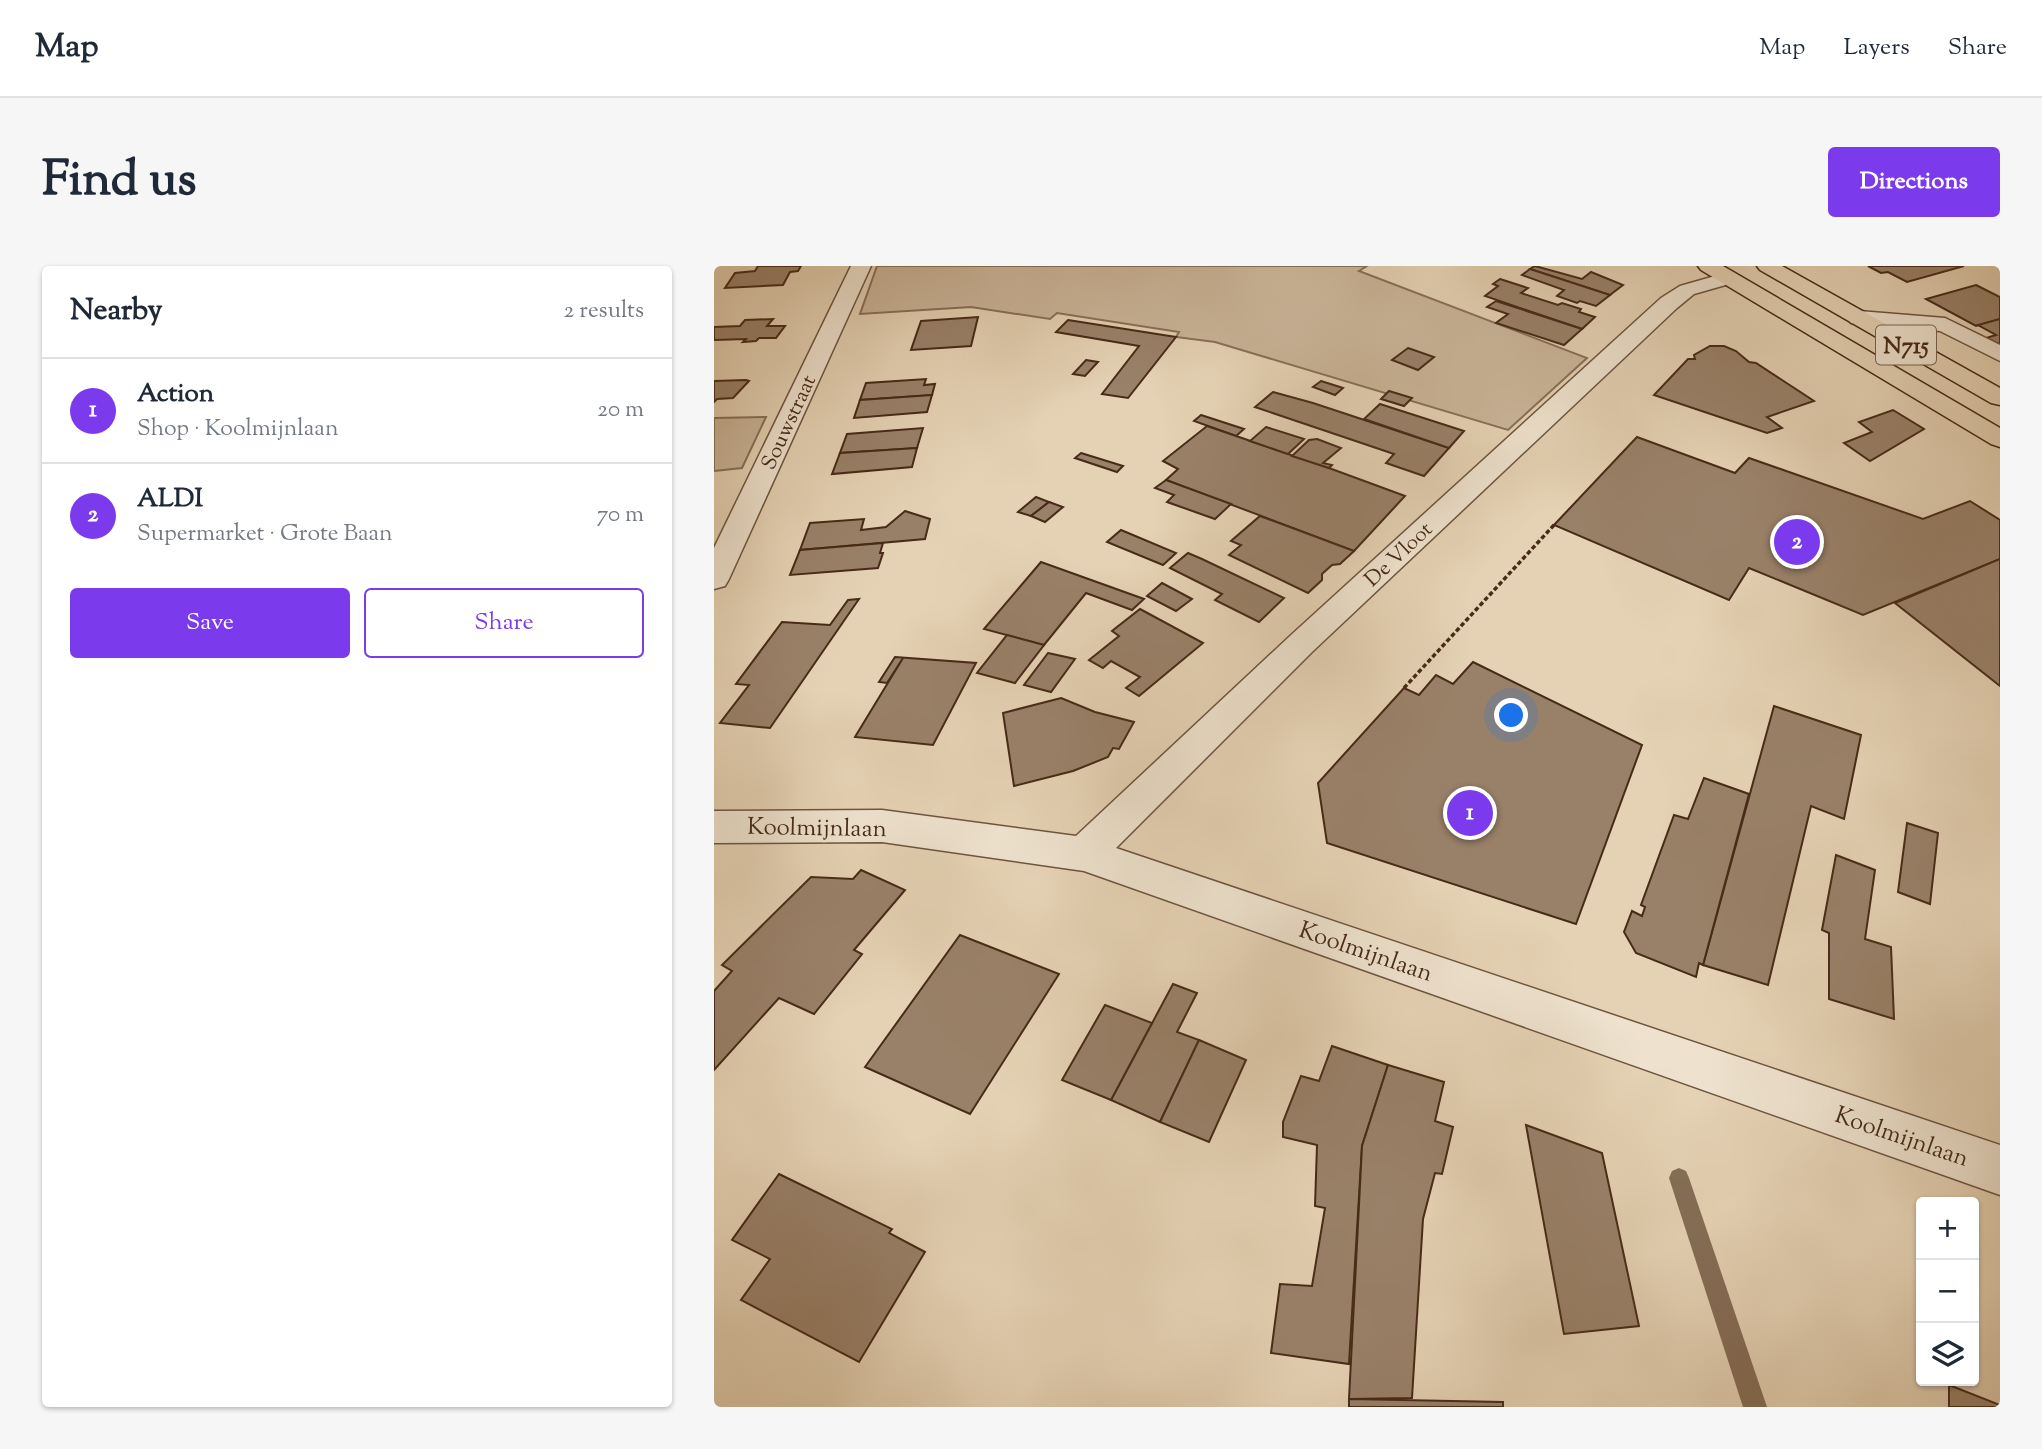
<!DOCTYPE html>
<html lang="en">
<head>
<meta charset="utf-8">
<style>
	:root { --surface:#fff; --page:#f6f6f7; --text:#1f2937; --muted:#747a83; --line:#e0e1e3; --accent:#7c3aed }
	body { margin:0; font-family:"Sorts Mill Goudy",serif; background:var(--page); color:var(--text) }
	.controls { position:absolute; right:21px; bottom:21px; display:grid; overflow:hidden; border-radius:7px; box-shadow:0 2px 5px #0004 }
	.controls button { width:63px; height:63px; display:grid; place-items:center; padding:0; border:0; border-bottom:2px solid var(--line); background:var(--surface); color:var(--text); font:35px sans-serif }
	.you { position:absolute; left:798px; top:450px; width:24px; height:24px; margin:-18px; border:5px solid #fff; border-radius:50%; background:#1a73e8; box-shadow:0 0 0 10px #1a73e833 }
	.badge { display:grid; place-items:center; width:46px; height:46px; border-radius:50%; background:var(--accent); color:#fff; font-size:23px; font-weight:700 }
	.pin { position:absolute; translate:-50% -50%; border:4px solid #fff; box-shadow:0 2px 7px #0006 }
	.list { margin:0; padding:0; list-style:none }
	h2 { display:flex; justify-content:space-between; align-items:center; height:91px; margin:0; padding:0 28px; font-size:30px }
	h2 small { font-size:23px; font-weight:400; color:var(--muted) }
	.list li { display:grid; grid-template-columns:46px 1fr auto; gap:21px; align-items:center; box-sizing:border-box; height:105px; padding:0 28px; border-top:2px solid var(--line) }
	.list b { display:block; font-size:26px; white-space:nowrap }
	.list p { margin:0; font-size:23px; white-space:nowrap; color:var(--muted) }
	.list em { font-size:23px; font-style:normal; color:var(--muted) }
	.actions { display:flex; gap:14px; padding:21px 28px }
	.actions a { flex:1; padding:16px 0; border:2px solid var(--accent); border-radius:7px; text-align:center; font-size:24px; color:var(--accent) }
	.actions .main { background:var(--accent); color:#fff }
	.icon { flex:none; width:38px; height:38px; fill:none; stroke:currentColor; stroke-width:2; stroke-linecap:round; stroke-linejoin:round }
	.map { position:relative; flex:none; width:1286px; height:1141px; overflow:hidden; border-radius:7px }
	header { display:flex; align-items:center; gap:42px; box-sizing:border-box; height:98px; padding:0 35px; background:var(--surface); border-bottom:2px solid var(--line) }
	header strong { font-size:33px }
	nav { display:flex; gap:38px; margin-inline-start:auto; font-size:24px }
	.intro { display:flex; align-items:center; justify-content:space-between; box-sizing:border-box; height:168px; padding:0 42px }
	h1 { margin:0; font-size:49px }
	.button { padding:18px 32px; border-radius:7px; background:var(--accent); color:#fff; font-size:24px; font-weight:700 }
	main { display:flex; gap:42px; padding:0 42px }
	aside { flex:1; background:var(--surface); border-radius:7px; box-shadow:0 2px 5px #0004 }
	.map>svg:first-child { display:block }
	.green { fill:#cab599; stroke:#887058; stroke-width:2 }
	.lines { fill:none; stroke-linecap:round; stroke-linejoin:round }
	.stream { fill:#856d56; fill-rule:evenodd }
	.building { fill:#998169; stroke:#472a18; stroke-width:2 }
	.minor-casing { stroke:#6e543f; stroke-width:3 }
	.major-casing { stroke:#472a18; stroke-width:3 }
	.path { stroke:#472a18; stroke-width:3.5; stroke-dasharray:4.5 2.5; stroke-linecap:butt }
	.minor { fill:#eee2ce; fill-rule:evenodd }
	.major { fill:#e5d2b4; fill-rule:evenodd }
	.labels { text-anchor:middle; stroke-width:5; stroke-linejoin:round; paint-order:stroke }
	.far-street-label { font-size:21px; fill:#472a18; stroke:#eee2ce }
	.shield { fill:#eee2ce; stroke:#79614f; stroke-width:2 }
	.shield-label { font-size:23px; font-weight:bold; fill:#472a18 }
	.street-label { font-size:24px; fill:#472a18; stroke:#eee2ce }
</style>
</head>
<body>
<header>
<strong>Map</strong>
<nav><a>Map</a><a>Layers</a><a>Share</a></nav>
</header>
<div class="intro"><h1>Find us</h1><a class="button">Directions</a></div>
<main>
<aside>
<h2>Nearby<small>2 results</small></h2>
<ul class="list">
<li><span class="badge">1</span><div><b>Action</b><p>Shop · Koolmijnlaan</p></div><em>20 m</em></li>
<li><span class="badge">2</span><div><b>ALDI</b><p>Supermarket · Grote Baan</p></div><em>70 m</em></li>
</ul>
<div class="actions"><a class="main">Save</a><a>Share</a></div>
</aside>
<div class="map">
<svg width="1286" height="1141" viewBox="0 0 1286 1141">
	<rect width="100%" height="100%" fill="#e5d2b4"/>
	<filter id="stains"><feTurbulence type="fractalNoise" baseFrequency=".00286" numOctaves="4"/><feColorMatrix values="0 0 0 0 .2 0 0 0 0 .09 0 0 0 0 .02 0 0 0 .5 -.17"/></filter>
	<radialGradient id="worn" r=".72"><stop offset=".6" stop-color="#630" stop-opacity="0"/><stop offset="1" stop-color="#630" stop-opacity=".3"/></radialGradient>
	<!-- green -->
	<g class="green">
		<polygon points="163,0 653,0 645,5 873,92 794,164 501,76 462,71 465,66 343,47 336,53 257,41 146,48"/>
		<polygon points="52,151 28,202 0,205 0,152"/>
	</g>
	<g class="lines">
		<!-- stream -->
		<polygon class="stream" points="965,902 972,905 975,912 1053,1141 1029,1141 955,912 958,905"/>
	</g>
	<!-- building -->
	<g class="building">
		<polygon points="44,0 87,0 84,5 76,6 69,19 11,22 21,7 41,5"/>
		<polygon points="821,0 868,13 877,6 909,19 896,29 816,3"/>
		<polygon points="1154,0 1250,0 1193,16 1174,6 1167,7"/>
		<polygon points="816,3 896,29 882,40 866,35 863,37 843,30 850,24 808,9"/>
		<polygon points="786,13 814,22 807,27 844,39 848,37 867,43 865,46 881,51 868,63 771,30 784,20 779,18"/>
		<polygon points="1262,19 1286,31 1286,53 1262,60 1212,33"/>
		<polygon points="782,35 868,63 850,79 782,57 794,48 773,41"/>
		<polygon points="264,51 257,80 197,84 207,55"/>
		<polygon points="59,53 53,60 71,60 62,72 45,72 42,75 29,76 32,73 0,74 0,61 26,60 31,54"/>
		<polygon points="1286,53 1286,93 1256,77 1282,69 1264,59"/>
		<polygon points="354,54 462,71 414,132 388,128 425,80 342,66"/>
		<polygon points="996,80 1010,80 1022,85 1035,96 1042,97 1100,135 1053,151 1068,162 1053,167 940,129 974,93 981,93 980,89"/>
		<polygon points="694,82 720,91 704,104 678,94"/>
		<polygon points="372,94 384,96 371,110 359,108"/>
		<polygon points="212,113 210,119 221,118 218,129 146,134 152,117"/>
		<polygon points="32,114 35,115 19,132 3,133 0,136 0,115"/>
		<polygon points="607,115 629,122 621,129 599,121"/>
		<polygon points="675,125 698,132 690,140 667,133"/>
		<polygon points="559,126 599,137 735,182 710,210 672,197 680,188 541,141"/>
		<polygon points="218,129 213,146 140,152 146,134"/>
		<polygon points="666,138 750,165 735,182 650,153"/>
		<polygon points="1179,144 1210,163 1156,195 1130,177 1158,166 1145,156"/>
		<polygon points="487,149 530,163 522,170 480,155"/>
		<polygon points="493,160 615,202 691,230 640,285 452,214 464,203 449,195"/>
		<polygon points="552,161 590,173 574,188 536,175"/>
		<polygon points="209,162 203,182 126,187 133,168"/>
		<polygon points="923,171 1021,207 1035,192 1209,253 1256,235 1286,254 1286,293 1149,349 1035,302 1015,334 840,259"/>
		<polygon points="603,173 627,182 609,197 618,199 615,202 578,190 595,174"/>
		<polygon points="203,182 198,201 118,208 126,187"/>
		<polygon points="367,187 409,200 403,206 361,192"/>
		<polygon points="452,214 517,238 501,253 453,236 460,229 441,222"/>
		<polygon points="322,231 335,236 317,250 304,246"/>
		<polygon points="335,236 349,241 331,256 317,250"/>
		<polygon points="191,245 216,253 211,273 86,284 96,257 150,253 147,264 172,261"/>
		<polygon points="546,250 640,285 626,298 618,299 608,308 608,314 594,327 515,289 527,279 517,275"/>
		<polygon points="407,264 462,287 449,299 393,276"/>
		<polygon points="169,277 166,287 169,287 164,302 76,309 86,284"/>
		<polygon points="474,287 488,293 570,332 545,356 501,334 508,328 456,302"/>
		<polygon points="1286,293 1286,420 1181,337"/>
		<polygon points="327,296 430,333 418,344 372,327 330,379 270,363"/>
		<polygon points="448,317 478,333 462,345 433,330"/>
		<polygon points="145,333 56,462 6,457 35,419 22,418 68,356 116,359 134,334"/>
		<polygon points="426,343 489,377 425,430 412,422 426,411 397,395 389,402 375,394 405,370 398,365"/>
		<polygon points="293,369 330,379 301,417 263,407"/>
		<polygon points="334,387 361,393 337,426 310,419"/>
		<polygon points="181,391 262,397 219,479 141,471 189,392 173,417 165,416"/>
		<polygon points="759,396 928,479 862,658 613,577 604,517 690,422 705,429 722,409 739,418"/>
		<polygon points="347,432 381,446 420,456 405,483 399,482 394,491 359,505 300,520 289,447"/>
		<polygon points="1060,440 1147,469 1130,553 1097,540 1054,719 989,699"/>
		<polygon points="990,512 1035,528 989,699 985,697 982,711 922,687 910,666 918,645 928,650 931,641 927,639 960,549 974,553"/>
		<polygon points="1193,557 1224,567 1216,638 1184,626"/>
		<polygon points="1122,589 1161,604 1151,673 1177,681 1180,753 1115,733 1115,667 1108,664"/>
		<polygon points="147,604 191,624 140,684 148,688 100,748 65,732 0,804 0,725 18,705 8,699 97,611 139,613"/>
		<polygon points="246,669 345,708 256,848 151,801"/>
		<polygon points="459,718 483,727 463,766 485,774 446,856 397,834"/>
		<polygon points="391,739 438,757 397,834 348,814"/>
		<polygon points="485,774 532,794 495,876 446,856"/>
		<polygon points="618,780 674,799 648,880 635,1098 557,1087 566,1018 598,1020 611,942 601,940 603,879 569,871 569,856 587,810 605,815"/>
		<polygon points="674,799 730,816 721,855 739,861 728,908 721,907 709,953 698,1132 635,1133 648,880"/>
		<polygon points="812,859 888,887 925,1060 850,1068"/>
		<polygon points="65,908 178,963 175,967 211,986 145,1096 27,1034 56,993 18,974"/>
		<polygon points="1235,1119 1286,1139 1286,1141 1235,1141"/>
		<polygon points="635,1133 789,1136 789,1141 635,1141"/>
	</g>
	<g class="lines">
		<!-- minor casing -->
		<g class="minor-casing">
			<g id="minor">
				<polygon points="137,0 157,0 15,313 11,320 0,323 0,282"/>
				<polygon points="1015,6 1022,8 1025,12 1022,16 980,28 963,42 598,386 402,582 1286,879 1286,929 370,605 168,576 0,577 0,545 168,544 362,570 576,370 947,32 966,20"/>
				<polygon points="1145,45 1231,52 1286,79 1286,95 1226,65 1137,57 1134,52 1137,47"/>
			</g>
		</g>
		<!-- major casing -->
		<g class="major-casing">
			<g id="major">
				<polygon points="984,0 1009,0 1286,162 1286,181 1277,178 987,4"/>
				<polygon points="1043,0 1068,0 1286,122 1286,139 1277,137 1046,4"/>
			</g>
		</g>
		<!-- path -->
		<polyline class="path" points="690,422 840,259"/>
		<!-- minor -->
		<use href="#minor" class="minor"/>
		<!-- major -->
		<use href="#major" class="major"/>
	</g>
	<g class="labels">
		<!-- far-street labels -->
		<g class="far-street-label">
			<text transform="translate(74 156) rotate(-65)" y="7">Souwstraat</text>
			<text transform="translate(684 288) rotate(-43)" y="7">De Vloot</text>
		</g>
		<!-- shield labels -->
		<rect class="shield" x="1162" y="59.5" width="60" height="39" rx="5"/>
		<g class="shield-label">
			<text x="1192" y="87">N715</text>
		</g>
		<!-- street labels -->
		<g class="street-label">
			<text transform="translate(103 561) rotate(1)" y="8">Koolmijnlaan</text>
			<text transform="translate(652 685) rotate(19)" y="8">Koolmijnlaan</text>
			<text transform="translate(1188 870) rotate(19)" y="8">Koolmijnlaan</text>
		</g>
	</g>
	<rect width="100%" height="100%" filter="url(#stains)"/>
	<rect width="100%" height="100%" fill="url(#worn)"/>
</svg>
<div class="controls">
<button>+</button>
<button>−</button>
<button><svg class="icon" aria-label="layers" viewBox="0 0 24 24"><path d="M12 4l9 5-9 5-9-5zM3 14l9 5 9-5"/></svg></button>
</div>
<div class="you"></div>
<div class="pin badge" style="left:756px;top:547px">1</div>
<div class="pin badge" style="left:1083px;top:276px">2</div>
</div>
</main>
</body>
</html>
